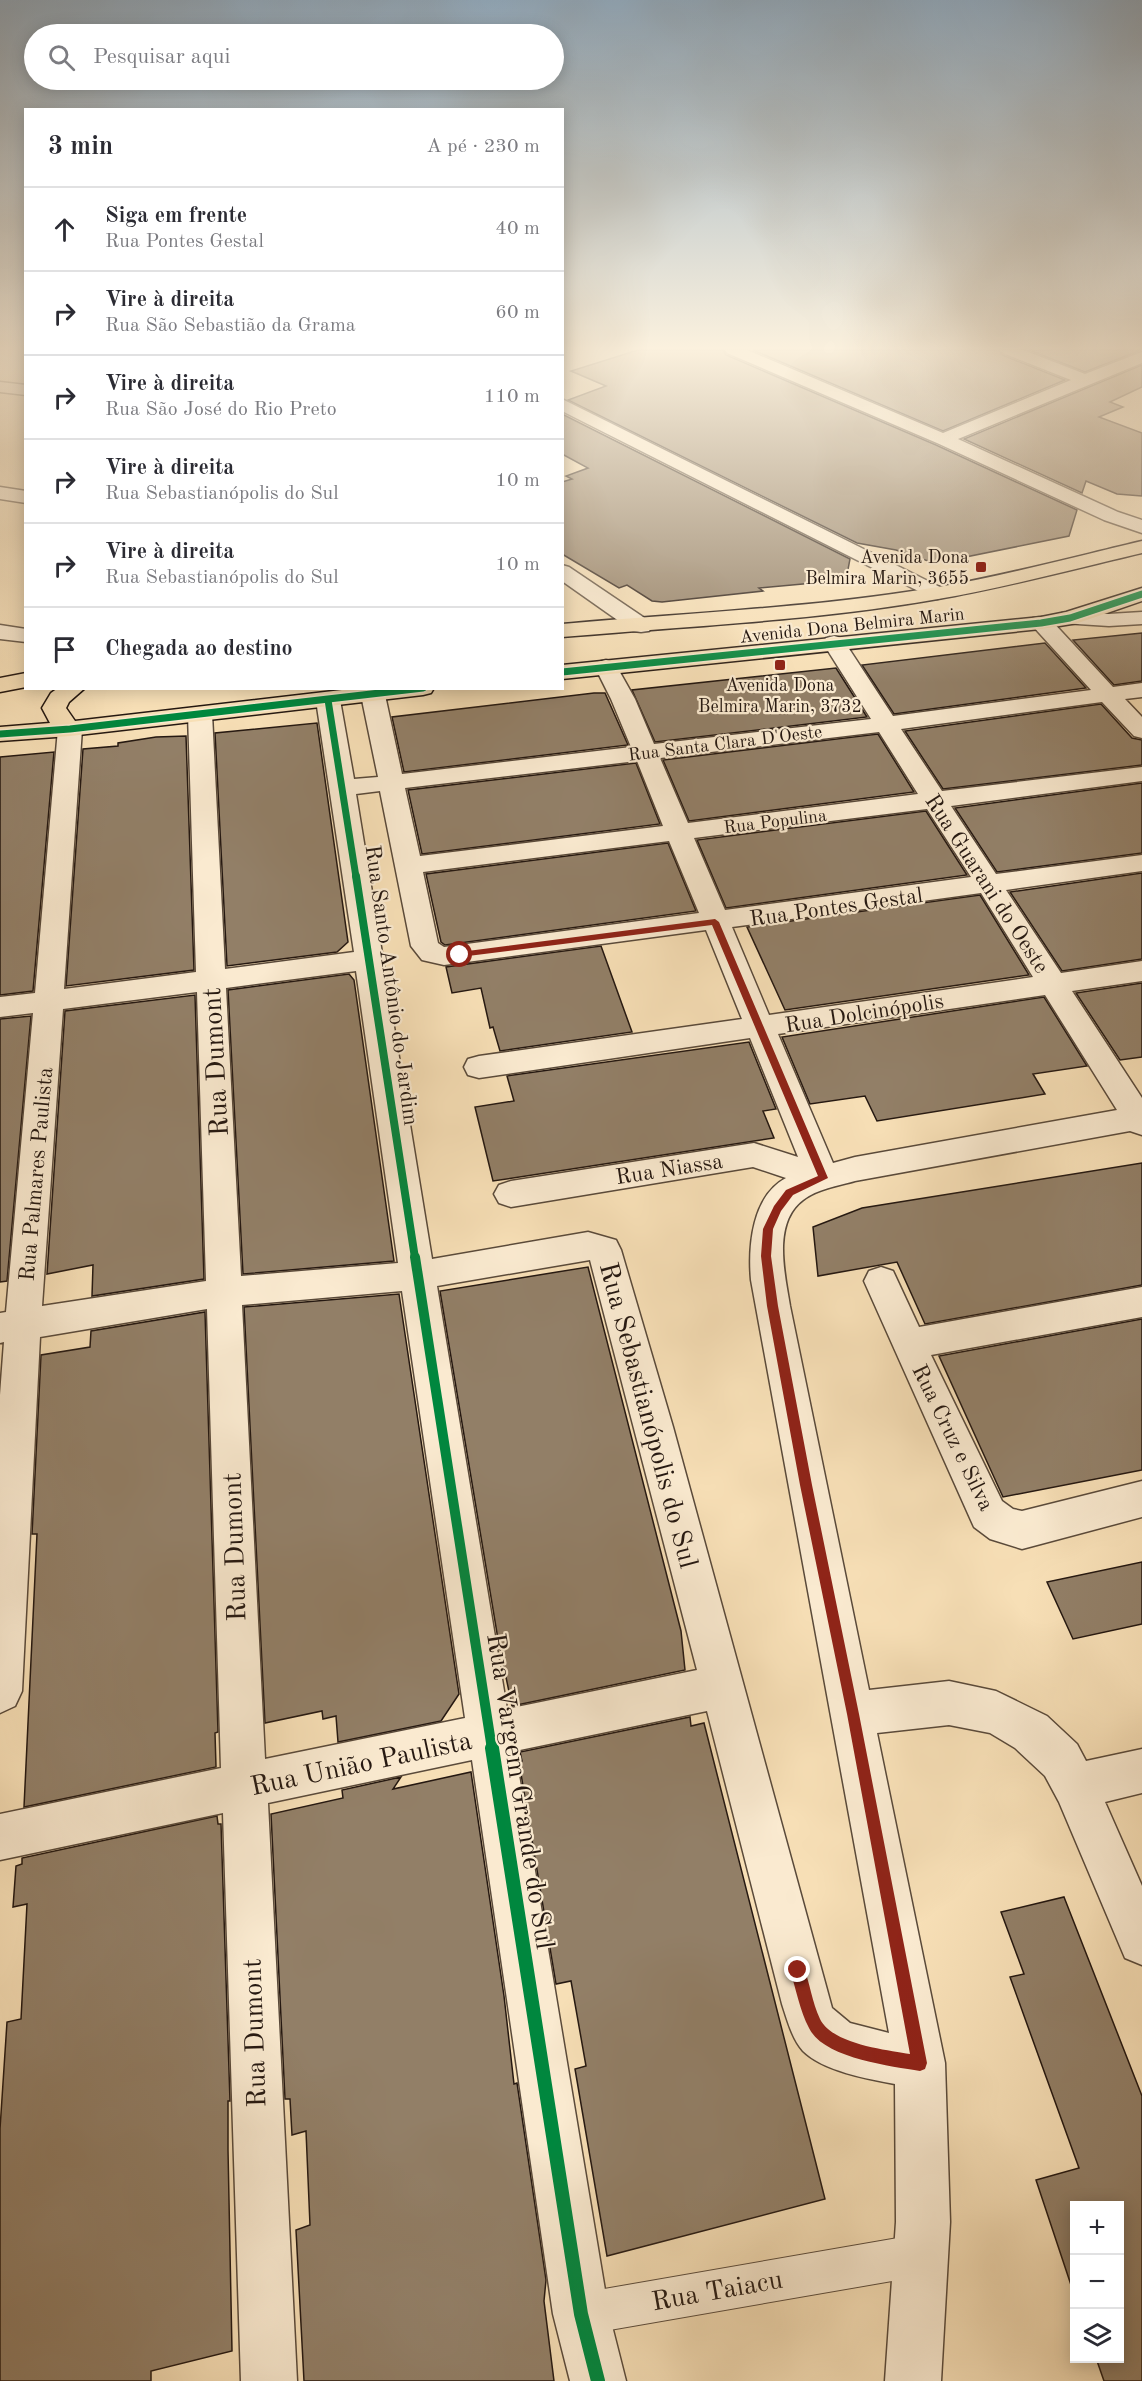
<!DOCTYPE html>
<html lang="pt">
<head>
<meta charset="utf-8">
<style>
	:root { --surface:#fff; --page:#f7f7f7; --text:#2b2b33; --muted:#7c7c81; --line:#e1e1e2 }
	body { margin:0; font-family:"Old Standard TT",serif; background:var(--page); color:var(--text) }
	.controls { position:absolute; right:18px; bottom:18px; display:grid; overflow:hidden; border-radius:0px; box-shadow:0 3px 15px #0003 }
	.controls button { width:54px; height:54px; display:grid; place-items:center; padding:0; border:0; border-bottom:2px solid var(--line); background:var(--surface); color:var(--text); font:30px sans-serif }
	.stop { position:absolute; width:18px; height:18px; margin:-14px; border:4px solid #8f2418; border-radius:50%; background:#fff }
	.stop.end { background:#8f2418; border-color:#fff; box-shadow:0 2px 6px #0008 }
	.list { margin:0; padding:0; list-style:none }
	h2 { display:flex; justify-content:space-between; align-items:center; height:78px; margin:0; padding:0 24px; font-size:26px }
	h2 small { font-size:20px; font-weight:400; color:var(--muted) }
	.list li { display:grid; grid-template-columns:39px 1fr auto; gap:18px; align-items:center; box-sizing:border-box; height:84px; padding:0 24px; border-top:2px solid var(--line) }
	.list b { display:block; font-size:22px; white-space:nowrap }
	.list p { margin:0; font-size:20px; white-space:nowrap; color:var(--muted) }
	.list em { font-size:20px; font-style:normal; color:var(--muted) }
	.icon { flex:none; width:33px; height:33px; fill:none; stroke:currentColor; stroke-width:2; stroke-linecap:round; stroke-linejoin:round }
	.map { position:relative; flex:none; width:1142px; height:2381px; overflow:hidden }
	.search { position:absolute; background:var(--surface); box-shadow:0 3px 15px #0003; left:24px; top:24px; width:540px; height:66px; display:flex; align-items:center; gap:15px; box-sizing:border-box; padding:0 21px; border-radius:33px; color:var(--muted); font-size:22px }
	.panel { position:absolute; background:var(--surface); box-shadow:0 3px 15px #0003; left:24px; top:108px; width:540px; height:582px; border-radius:0px }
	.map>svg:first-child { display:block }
	.building { fill:#927f67; stroke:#251811; stroke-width:1.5 }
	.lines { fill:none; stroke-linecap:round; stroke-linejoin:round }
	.service-casing { stroke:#5a4a3a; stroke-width:2 }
	.minor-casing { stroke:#5a4a3a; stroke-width:3 }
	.primary-casing { stroke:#251811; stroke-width:3 }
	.service { fill:#faead0; fill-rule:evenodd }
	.minor { fill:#faead0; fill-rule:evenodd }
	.primary { fill:#f7dfb6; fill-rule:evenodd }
	.cycleway-far3-casing { stroke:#faead0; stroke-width:10 }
	.cycleway-far2-casing { stroke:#faead0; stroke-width:12 }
	.cycleway-far1-casing { stroke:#faead0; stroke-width:14 }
	.cycleway-casing { stroke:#faead0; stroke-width:17 }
	.cycleway-far3 { stroke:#00873e; stroke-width:7 }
	.cycleway-far2 { stroke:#00873e; stroke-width:8 }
	.cycleway-far1 { stroke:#00873e; stroke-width:10 }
	.cycleway { stroke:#00873e; stroke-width:14 }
	.route { fill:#8f2418 }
	.poi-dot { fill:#8f2418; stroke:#faead0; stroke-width:2 }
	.labels { text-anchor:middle; stroke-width:4.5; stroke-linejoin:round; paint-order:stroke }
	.far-poi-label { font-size:18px; fill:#251811; stroke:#faead0; text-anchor:end }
	.far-street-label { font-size:18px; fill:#251811; stroke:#faead0 }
	.street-label { font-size:22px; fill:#251811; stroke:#faead0 }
	.near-street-label { font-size:27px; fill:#251811; stroke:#faead0 }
</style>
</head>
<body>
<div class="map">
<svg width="1142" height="2381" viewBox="0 0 1142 2381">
	<rect width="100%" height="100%" fill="#f7dfb6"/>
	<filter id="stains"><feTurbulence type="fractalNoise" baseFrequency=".00333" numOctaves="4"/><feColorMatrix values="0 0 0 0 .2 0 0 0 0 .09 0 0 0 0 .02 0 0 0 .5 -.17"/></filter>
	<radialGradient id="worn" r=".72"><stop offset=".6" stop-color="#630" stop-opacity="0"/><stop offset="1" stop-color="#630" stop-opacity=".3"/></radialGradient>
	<!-- building -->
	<g class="building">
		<polygon points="638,350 723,350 726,355 936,445 1077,510 1069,536 951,560 931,562 896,550 857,543 568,400 606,386 571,371"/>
		<polygon points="753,350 999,350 1002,355 1065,380 943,431"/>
		<polygon points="1029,350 1141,350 1085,372"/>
		<polygon points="1142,365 1142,387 1110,402 1123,407 1099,417 1142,433 1142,496 1117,494 1086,481 1082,493 964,439"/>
		<polygon points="562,414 850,559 846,580 759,588 763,591 662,602 652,601 627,585 619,588 562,554 562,482 572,479 566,476 588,468 562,454"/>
		<polygon points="1142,633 1142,681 1114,685 1073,640"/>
		<polygon points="1045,643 1086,688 894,714 862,665"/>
		<polygon points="836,668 867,717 655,742 632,690"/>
		<polygon points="594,693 605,693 628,745 404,772 392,717"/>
		<polygon points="1101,704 1132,738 1142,740 1142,765 943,789 905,731"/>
		<polygon points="317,723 348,942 337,952 227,966 215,733"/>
		<polygon points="878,734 914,792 689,821 663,760"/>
		<polygon points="186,736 194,970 66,986 83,749 118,746 118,743 156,737"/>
		<polygon points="54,752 33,991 0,995 0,757"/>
		<polygon points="636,763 660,824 422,854 408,790"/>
		<polygon points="1142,783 1142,853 997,872 955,808"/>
		<polygon points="926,811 967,875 726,908 697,840"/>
		<polygon points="668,843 696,911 445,945 441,942 426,874"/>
		<polygon points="1142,873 1142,959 1062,971 1010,892"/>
		<polygon points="980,895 1029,975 785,1010 747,927"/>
		<polygon points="601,946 632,1032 500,1051 493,1027 490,1028 481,988 452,993 446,967"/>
		<polygon points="349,974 354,980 394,1261 243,1274 228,990"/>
		<polygon points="1142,983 1142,1057 1120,1060 1076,993"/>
		<polygon points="195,995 204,1279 92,1296 93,1265 47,1274 65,1011"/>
		<polygon points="1044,997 1087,1066 1033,1074 1045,1094 877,1121 865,1096 810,1104 782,1037"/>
		<polygon points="31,1016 7,1281 0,1282 0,1019"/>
		<polygon points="749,1042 776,1109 763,1111 774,1138 493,1181 475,1107 514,1101 507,1076"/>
		<polygon points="1142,1163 1142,1285 925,1324 897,1262 818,1276 813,1227 862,1208"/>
		<polygon points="588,1267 681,1631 685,1670 512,1706 498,1639 440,1291"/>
		<polygon points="399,1294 459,1694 441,1721 338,1742 336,1716 323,1719 322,1711 265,1723 244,1307"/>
		<polygon points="205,1312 218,1732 215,1733 216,1767 24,1807 37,1534 32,1534 41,1355 90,1347 91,1331"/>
		<polygon points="1142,1319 1142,1470 1003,1497 939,1356"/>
		<polygon points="1142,1562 1142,1624 1073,1639 1047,1582"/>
		<polygon points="690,1717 691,1726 704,1723 825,2199 607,2256 575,2069 586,2066 571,1981 556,1984 519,1762 522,1761 520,1752"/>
		<polygon points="471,1772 504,1996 514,2084 517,2083 546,2280 544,2301 554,2381 304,2381 296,2230 310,2225 306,2131 292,2135 290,2099 285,2099 271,1814 343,1798 342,1790 401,1777 393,1789"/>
		<polygon points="217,1816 218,1824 221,1824 230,2101 228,2101 228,2150 232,2351 151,2371 151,2381 0,2381 0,2129 7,2022 21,2019 27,1904 13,1907 16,1866 22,1864 22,1858"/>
		<polygon points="1064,1897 1142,2096 1142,2381 1104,2381 1096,2358 1119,2358 1119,2205 1074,2205 1074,2294 1036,2180 1079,2168 1010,1977 1024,1974 1001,1912"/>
	</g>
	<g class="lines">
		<!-- service casing -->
		<g class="service-casing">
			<polygon id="service" points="921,2234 936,2240 942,2255 936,2270 921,2276 581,2335 566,2329 560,2314 566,2299 581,2293"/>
		</g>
		<!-- minor casing -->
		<g class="minor-casing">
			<g id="minor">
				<polygon points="725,350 747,350 943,433 1071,380 1003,353 1001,350 1023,350 1085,374 1142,352 1142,363 958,439 1118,512 1142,520 1142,533 1104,520 937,443 727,353"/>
				<polygon points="0,382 26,385 26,395 0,392"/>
				<polygon points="562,399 944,589 947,593 944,597 937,599 930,597 562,411"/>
				<polygon points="0,487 26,491 26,503 0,499"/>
				<polygon points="562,565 569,567 649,621 652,626 649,631 641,632 633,631 562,581"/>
				<polygon points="1070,612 1109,614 1142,612 1142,624 1109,626 1062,623 1059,618 1062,613"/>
				<path d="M1041 617 1049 618 1113 687 1142 683V697L1125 699 1142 717V738L1134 736 1102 702 901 729 942 791 1142 767V781L951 806 996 874 1142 855V871L1006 890 1061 973 1142 961V981L1072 991 1142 1098V1135L1130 1131 855 1181C838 1186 817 1189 803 1200 772 1223 785 1275 790 1306L869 1690 949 1681 996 1691 1047 1716 1077 1744 1086 1761 1142 1749V1793L1105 1802 1142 1886V1965L1125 1958 1059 1802 1045 1776 1015 1748 990 1733 949 1725 877 1733 945 2063 950 2222 941 2381H885L896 2222 895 2084C868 2079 823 2071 803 2051 792 2039 787 2019 782 2004L707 1711 515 1751 609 2314 626 2381H570L553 2314 472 1760 268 1803 297 2381H241L223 1813 0 1860V1814L221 1768 207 1309 40 1337 22 1691 15 1706 0 1713V1395L4 1342 0 1343V1313L6 1312 33 1013 0 1017V997L35 993 58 729 62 724 70 722 78 724 82 729 64 989 196 972 188 714 192 709 200 707 208 709 212 714 225 969 354 952 316 700 320 695 328 693 336 695 340 700 354 779 378 777 361 695 365 690H381L385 695 402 774 631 747 611 699 595 667 598 662 606 660 614 662 617 667 635 699 654 744 871 719 823 643 826 638 834 636 842 638 893 716 1091 690 1030 623 1033 618ZM879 732 918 794 688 823 660 758ZM637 761 663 826 420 856 405 788ZM380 791 411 946 422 960 444 965 706 930 742 1019 479 1056 468 1059 464 1067 468 1075 479 1078 750 1038 798 1157 754 1143 511 1181 499 1185 494 1194 499 1203 511 1207 753 1167 786 1178C752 1196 748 1246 751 1280L889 2033 850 2023 832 2008 673 1427 621 1250 616 1240 588 1232 432 1259 356 794ZM927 809 971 877 725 910 694 838ZM669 841 699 913 444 947 438 943 423 872ZM981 893 1033 977 769 1015 732 927ZM356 971 398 1263 241 1276 226 988ZM197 992 206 1281 42 1306 63 1009ZM1045 995 1117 1110 855 1157 833 1163 778 1034ZM590 1260 697 1670 507 1709 437 1286ZM402 1291 465 1718 265 1759 242 1305Z"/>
				<polygon points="0,625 26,629 26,642 0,639"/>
				<polygon points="881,1267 893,1271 919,1327 1142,1287 1142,1317 931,1355 1002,1501 1013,1509 1022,1511 1142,1481 1142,1517 1022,1549 990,1539 974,1527 864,1281 869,1271"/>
			</g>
		</g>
		<!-- primary casing -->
		<g class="primary-casing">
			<g id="primary">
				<path d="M1142 541V553C1074 569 1007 587 938 599 814 621 687 626 562 637V624C687 613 814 608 938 587 1007 575 1074 557 1142 541Z"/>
				<polygon points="1142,588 1142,601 1078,623 1041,629 562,679 562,665 1041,617 1066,612"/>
				<polygon points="26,673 26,687 0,692 0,678"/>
				<polygon points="58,688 85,688 69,702 66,708 75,721 359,688 434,688 431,693 423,695 70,736 0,741 0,727 50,723 42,708 51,693"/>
			</g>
		</g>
		<!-- service -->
		<use href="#service" class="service"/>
		<!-- minor -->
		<use href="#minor" class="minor"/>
		<!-- primary -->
		<use href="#primary" class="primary"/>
		<!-- cycleway-far3 casing -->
		<g class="cycleway-far3-casing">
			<g id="cycleway-far3">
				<polyline points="562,672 1041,623 1070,618 1142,594"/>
				<polyline points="328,700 356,877"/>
				<polyline points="0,734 70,729 423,688"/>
			</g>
		</g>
		<!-- cycleway-far2 casing -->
		<g class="cycleway-far2-casing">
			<polyline id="cycleway-far2" points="356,876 415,1258"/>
		</g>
		<!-- cycleway-far1 casing -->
		<g class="cycleway-far1-casing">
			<polyline id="cycleway-far1" points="415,1257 492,1749"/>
		</g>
		<!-- cycleway casing -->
		<g class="cycleway-casing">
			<polyline id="cycleway" points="492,1748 581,2314 598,2381"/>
		</g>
		<!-- cycleway-far3 -->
		<use href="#cycleway-far3" class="cycleway-far3"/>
		<!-- cycleway-far2 -->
		<use href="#cycleway-far2" class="cycleway-far2"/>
		<!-- cycleway-far1 -->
		<use href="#cycleway-far1" class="cycleway-far1"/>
		<!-- cycleway -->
		<use href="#cycleway" class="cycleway"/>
	</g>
	<!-- sky -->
	<linearGradient id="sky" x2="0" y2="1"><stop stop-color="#91aabe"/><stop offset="0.51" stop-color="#fbf1de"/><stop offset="1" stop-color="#fbf1de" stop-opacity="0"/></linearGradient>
	<rect width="1142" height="683" fill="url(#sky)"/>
	<!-- route -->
	<path class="route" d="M715 919 719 922 828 1178 793 1195 781 1211 773 1229 771 1256 778 1306 812 1485 859 1714 927 2063 925 2069 920 2071C890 2066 823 2058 809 2028 800 2011 796 1989 790 1970L792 1965 798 1963 803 1965C810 1983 812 2002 820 2019 832 2044 886 2050 910 2054L847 1714 800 1485 767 1306 761 1256 763 1229 774 1206 786 1190 818 1176 712 925 460 957 456 955 460 952Z"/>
	<!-- markers -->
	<g class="poi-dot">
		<rect x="975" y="561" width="12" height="12" rx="3"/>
		<rect x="774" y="659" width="12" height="12" rx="3"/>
	</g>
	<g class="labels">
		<!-- far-poi labels -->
		<g class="far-poi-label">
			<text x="969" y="563">Avenida Dona<tspan x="969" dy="21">Belmira Marin, 3655</tspan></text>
			<text x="780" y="691" text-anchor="middle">Avenida Dona<tspan x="780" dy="21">Belmira Marin, 3732</tspan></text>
		</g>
		<!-- far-street labels -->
		<g class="far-street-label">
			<text transform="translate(852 625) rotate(-6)" y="6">Avenida Dona Belmira Marin</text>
			<text transform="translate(725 743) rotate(-7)" y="6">Rua Santa Clara D'Oeste</text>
			<text transform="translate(775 821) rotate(-7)" y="6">Rua Populina</text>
		</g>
		<!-- street labels -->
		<g class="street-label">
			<text transform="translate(988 883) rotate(57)" y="8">Rua Guarani do Oeste</text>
			<text transform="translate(836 906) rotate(-8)" y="8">Rua Pontes Gestal</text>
			<text transform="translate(393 985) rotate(82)" y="8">Rua Santo Antônio do Jardim</text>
			<text transform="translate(864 1012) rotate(-9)" y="8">Rua Dolcinópolis</text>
			<text transform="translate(669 1168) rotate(-9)" y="8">Rua Niassa</text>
			<text transform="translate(35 1174) rotate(-85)" y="8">Rua Palmares Paulista</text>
			<text transform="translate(954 1437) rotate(64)" y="8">Rua Cruz e Silva</text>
		</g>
		<!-- near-street labels -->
		<g class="near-street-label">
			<text transform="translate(215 1062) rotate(-93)" y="9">Rua Dumont</text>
			<text transform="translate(649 1415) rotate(75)" y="9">Rua Sebastianópolis do Sul</text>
			<text transform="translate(234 1547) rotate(-92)" y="9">Rua Dumont</text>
			<text transform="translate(361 1763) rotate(-12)" y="9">Rua União Paulista</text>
			<text transform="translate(521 1791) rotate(81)" y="9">Rua Vargem Grande do Sul</text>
			<text transform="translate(254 2033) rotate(-92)" y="9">Rua Dumont</text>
			<text transform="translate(717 2290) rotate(-10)" y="9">Rua Taiacu</text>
		</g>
	</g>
	<rect width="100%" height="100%" filter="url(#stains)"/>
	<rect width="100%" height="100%" fill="url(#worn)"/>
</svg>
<div class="controls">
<button>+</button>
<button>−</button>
<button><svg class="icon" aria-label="layers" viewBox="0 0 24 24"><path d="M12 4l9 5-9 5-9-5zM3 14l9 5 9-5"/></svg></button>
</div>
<div class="stop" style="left:460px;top:955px"></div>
<div class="stop end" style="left:798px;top:1970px"></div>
<div class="search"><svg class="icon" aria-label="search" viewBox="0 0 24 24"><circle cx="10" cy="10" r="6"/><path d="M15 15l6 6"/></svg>Pesquisar aqui</div>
<section class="panel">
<h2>3 min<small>A pé · 230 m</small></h2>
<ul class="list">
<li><svg class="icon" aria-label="ahead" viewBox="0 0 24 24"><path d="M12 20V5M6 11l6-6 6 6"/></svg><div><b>Siga em frente</b><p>Rua Pontes Gestal</p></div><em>40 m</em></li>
<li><svg class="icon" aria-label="right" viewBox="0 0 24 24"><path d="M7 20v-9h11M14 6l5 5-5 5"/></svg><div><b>Vire à direita</b><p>Rua São Sebastião da Grama</p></div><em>60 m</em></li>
<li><svg class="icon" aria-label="right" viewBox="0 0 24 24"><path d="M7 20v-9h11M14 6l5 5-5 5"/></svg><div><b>Vire à direita</b><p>Rua São José do Rio Preto</p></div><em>110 m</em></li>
<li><svg class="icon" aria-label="right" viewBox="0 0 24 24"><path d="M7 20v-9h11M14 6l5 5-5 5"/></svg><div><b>Vire à direita</b><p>Rua Sebastianópolis do Sul</p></div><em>10 m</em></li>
<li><svg class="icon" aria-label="right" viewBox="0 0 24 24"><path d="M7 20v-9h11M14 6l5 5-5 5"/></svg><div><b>Vire à direita</b><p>Rua Sebastianópolis do Sul</p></div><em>10 m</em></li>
<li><svg class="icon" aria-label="arrive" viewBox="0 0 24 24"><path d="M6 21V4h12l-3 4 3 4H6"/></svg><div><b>Chegada ao destino</b></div></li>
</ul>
</section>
</div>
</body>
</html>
